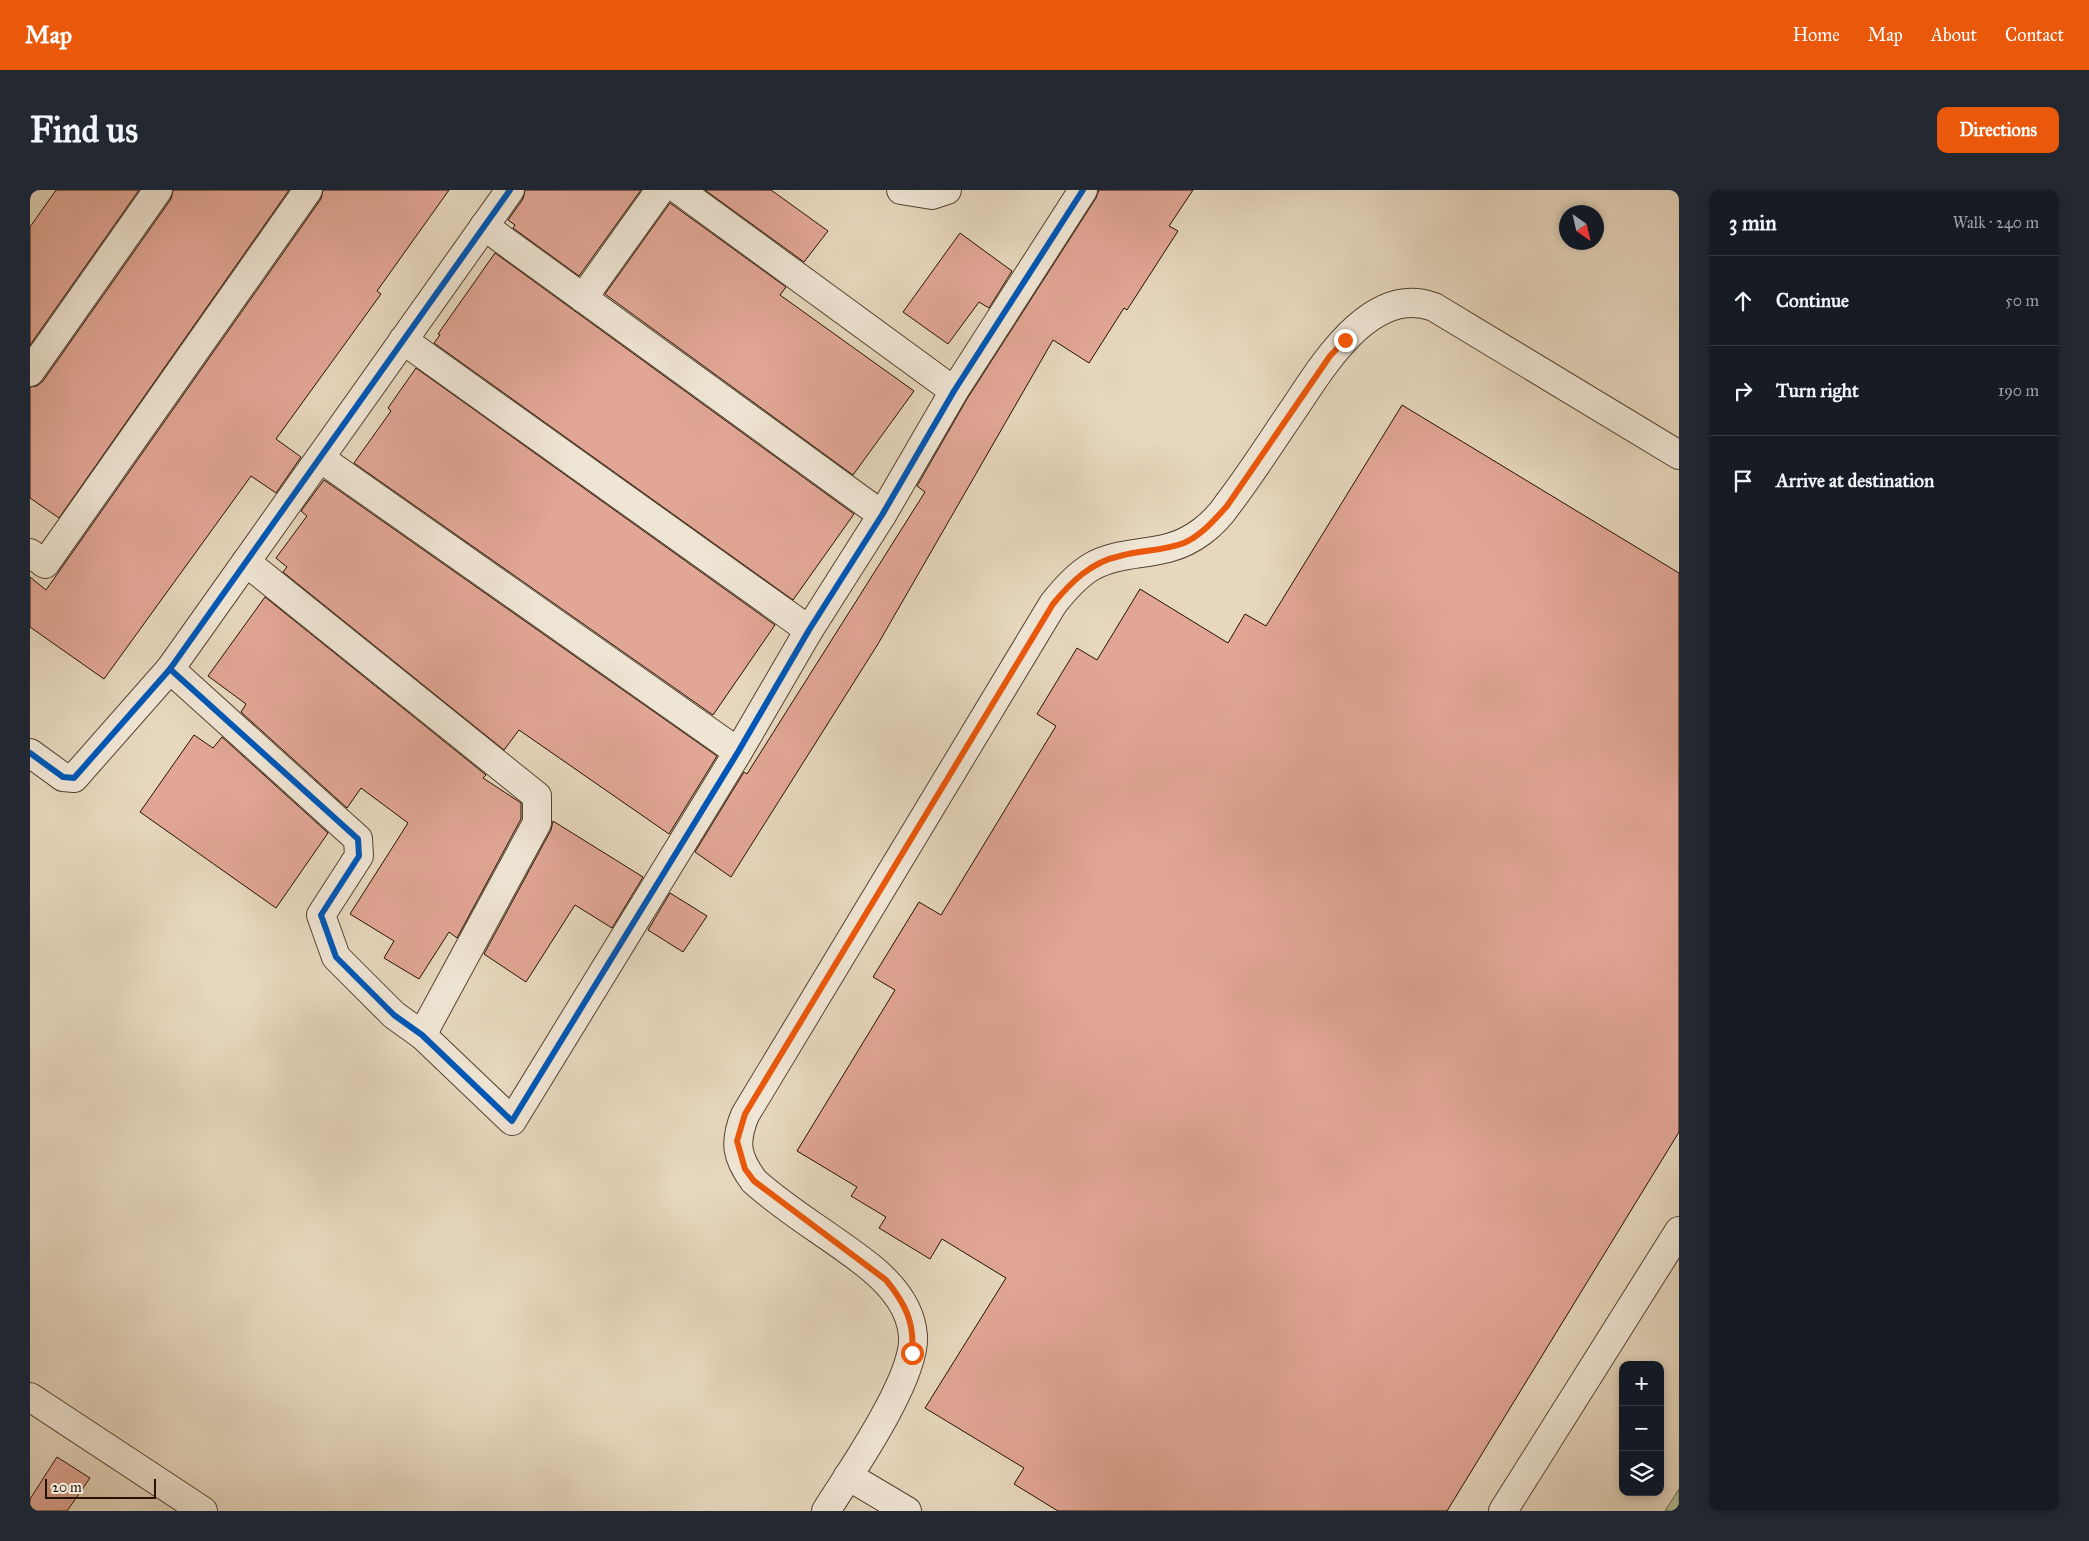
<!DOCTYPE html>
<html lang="en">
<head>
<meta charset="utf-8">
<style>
	:root { --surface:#171b24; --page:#242831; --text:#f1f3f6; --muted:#9ea1a6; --line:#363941; --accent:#ea580c }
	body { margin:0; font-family:"IM FELL Great Primer",serif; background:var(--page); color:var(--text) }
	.controls { position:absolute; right:15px; bottom:15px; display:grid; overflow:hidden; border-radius:10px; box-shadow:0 2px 8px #0003 }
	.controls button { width:45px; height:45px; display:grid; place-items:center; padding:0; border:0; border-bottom:1px solid var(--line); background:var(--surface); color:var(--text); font:25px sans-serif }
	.compass { position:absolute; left:1529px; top:15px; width:45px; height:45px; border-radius:50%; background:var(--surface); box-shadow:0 2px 8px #0003; rotate:146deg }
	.scale { position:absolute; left:15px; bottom:12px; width:111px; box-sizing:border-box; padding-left:5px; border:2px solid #251101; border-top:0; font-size:14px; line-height:18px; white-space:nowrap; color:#251101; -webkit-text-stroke:4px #efe5d4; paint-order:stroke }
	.stop { position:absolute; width:15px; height:15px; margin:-11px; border:4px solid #ea580c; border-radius:50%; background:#fff }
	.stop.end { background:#ea580c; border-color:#fff; box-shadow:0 1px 5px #0008 }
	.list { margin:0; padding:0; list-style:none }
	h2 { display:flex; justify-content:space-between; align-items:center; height:65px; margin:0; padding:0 20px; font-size:21px }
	h2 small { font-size:16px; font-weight:400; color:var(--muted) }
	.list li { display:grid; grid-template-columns:32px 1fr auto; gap:15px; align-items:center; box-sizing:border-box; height:90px; padding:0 20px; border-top:1px solid var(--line) }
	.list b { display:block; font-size:19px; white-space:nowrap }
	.list em { font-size:16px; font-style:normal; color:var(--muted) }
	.icon { flex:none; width:28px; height:28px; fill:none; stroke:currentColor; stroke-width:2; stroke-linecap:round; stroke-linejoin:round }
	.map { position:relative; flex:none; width:1649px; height:1321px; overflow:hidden; border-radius:10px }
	header { display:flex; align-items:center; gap:30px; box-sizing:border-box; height:70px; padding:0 25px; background:var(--accent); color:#fff }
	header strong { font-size:24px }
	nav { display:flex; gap:28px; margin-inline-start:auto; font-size:18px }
	.intro { display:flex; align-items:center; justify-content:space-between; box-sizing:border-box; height:120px; padding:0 30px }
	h1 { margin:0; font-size:35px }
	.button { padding:12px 22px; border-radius:10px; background:var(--accent); color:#fff; font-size:18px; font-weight:700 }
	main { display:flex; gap:30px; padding:0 30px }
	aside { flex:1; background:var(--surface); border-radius:10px; box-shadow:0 2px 8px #0003 }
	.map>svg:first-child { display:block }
	.green { fill:#b1bf94; stroke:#6b684a }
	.building { fill:#e1a695; stroke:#251101 }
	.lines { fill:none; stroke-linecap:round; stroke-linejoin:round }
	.minor-casing { stroke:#554230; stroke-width:30 }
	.minor { stroke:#efe5d4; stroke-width:28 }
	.cycleway-casing { stroke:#efe5d4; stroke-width:9 }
	.cycleway { stroke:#0057b8; stroke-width:6 }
	.route { stroke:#ea580c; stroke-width:6 }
</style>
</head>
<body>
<header>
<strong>Map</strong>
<nav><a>Home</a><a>Map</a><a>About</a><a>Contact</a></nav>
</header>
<div class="intro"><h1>Find us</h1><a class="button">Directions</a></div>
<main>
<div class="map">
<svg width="1649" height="1321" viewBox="0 0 1649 1321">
	<rect width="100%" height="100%" fill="#e6d7bd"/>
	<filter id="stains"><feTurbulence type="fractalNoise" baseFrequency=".004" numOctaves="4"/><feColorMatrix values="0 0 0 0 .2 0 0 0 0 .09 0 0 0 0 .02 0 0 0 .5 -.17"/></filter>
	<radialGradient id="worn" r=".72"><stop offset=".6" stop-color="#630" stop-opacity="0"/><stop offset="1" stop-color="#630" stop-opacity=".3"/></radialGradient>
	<!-- green -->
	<polygon class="green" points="1649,1299 1649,1321 1635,1321"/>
	<!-- building -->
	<g class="building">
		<polygon points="26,0 109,0 0,155 0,37"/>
		<polygon points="143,0 259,0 29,328 0,308 0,197 7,196 13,191 141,9"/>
		<polygon points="293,0 419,0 347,101 351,104 246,249 271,267 246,303 221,286 74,489 0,437 0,387 16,400 291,9"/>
		<polygon points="495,0 611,0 549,86 483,38 485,35 478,30 493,9"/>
		<polygon points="675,0 741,0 798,41 774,72"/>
		<polygon points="1069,0 1163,0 1139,36 1148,41 1097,120 1094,118 1059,173 1023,150 848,454 701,687 665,662 714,582 717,584 895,302 887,296 937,209 1066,8"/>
		<polygon points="640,13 756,97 750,105 884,201 823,285 575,104"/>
		<polygon points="930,43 982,81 959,118 949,112 918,154 873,122"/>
		<polygon points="465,63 824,324 763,410 404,153 410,145 408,144"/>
		<polygon points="386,178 745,435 683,525 324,273 361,221 358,218"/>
		<polygon points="1372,215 1649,383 1649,942 1417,1321 1028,1321 984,1294 994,1278 895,1218 976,1088 912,1049 900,1069 849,1038 856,1027 821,1006 827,997 767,961 865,800 843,787 889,712 911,725 1026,536 1007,524 1047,458 1067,470 1110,399 1198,453 1215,424 1236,436"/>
		<polygon points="294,290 687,566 639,644 489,540 474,560 253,382 257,377 246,368 277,326 271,321"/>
		<polygon points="235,407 456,585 453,588 491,613 491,629 427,748 419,742 389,789 354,768 364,751 320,724 378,633 331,598 317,618 211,522 216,514 178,486"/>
		<polygon points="164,545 183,558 192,547 298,643 246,718 110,622"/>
		<polygon points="523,631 613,687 582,738 545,715 496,792 454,764 521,640"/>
		<polygon points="640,703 677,726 653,762 618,740"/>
		<polygon points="27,1267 60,1288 37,1321 0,1321 0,1309"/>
	</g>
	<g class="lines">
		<!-- minor casing -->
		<g class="minor-casing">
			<g id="minor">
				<polyline points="649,0 924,201"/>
				<polyline points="871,0 902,5 917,0"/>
				<polyline points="454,36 852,325"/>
				<polyline points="553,108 630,0"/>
				<polyline points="373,150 779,440"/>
				<polyline points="0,182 128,0"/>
				<polyline points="290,268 708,562"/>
				<polyline points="0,363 15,374 278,0"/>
				<polyline points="216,372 507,606 507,633 392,845"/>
				<polyline points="140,479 328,649 329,666 291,725 306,767 364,825 392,845 482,931 708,562 779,440 852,325 924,201 1053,0"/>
				<polyline points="0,563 33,587 44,588 140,479 480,0"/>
				<polyline points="0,1207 173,1321"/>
				<polyline points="818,1286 877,1321"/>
				<path d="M796 1321C820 1283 886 1188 883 1146 881 1117 861 1094 840 1077 803 1047 759 1023 724 991 706 967 704 952 715 925L1023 414C1034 400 1046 386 1061 377 1085 363 1112 365 1138 358 1162 352 1184 335 1198 314 1221 284 1241 252 1263 220 1292 177 1341 93 1404 117L1649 265"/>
				<polyline points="1473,1321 1649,1041"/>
			</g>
		</g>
		<!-- minor -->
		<use href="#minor" class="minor"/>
		<!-- cycleway casing -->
		<g class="cycleway-casing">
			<g id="cycleway">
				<polyline points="140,479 328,649 329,666 291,725 306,767 364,825 392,845 482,931 708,562 779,440 852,325 924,201 1053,0"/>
				<polyline points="0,563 33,587 44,588 140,479 480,0"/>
			</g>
		</g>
		<!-- cycleway -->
		<use href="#cycleway" class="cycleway"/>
	</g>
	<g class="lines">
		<!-- route -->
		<path class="route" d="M882 1163C885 1133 875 1113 856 1090L724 991 715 979 707 951 715 924 1023 414C1041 392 1061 372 1090 366 1111 360 1133 361 1154 353 1172 345 1184 330 1197 316L1300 166 1315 150"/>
	</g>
	<rect width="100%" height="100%" filter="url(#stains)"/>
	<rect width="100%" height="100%" fill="url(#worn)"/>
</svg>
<div class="controls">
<button>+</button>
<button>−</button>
<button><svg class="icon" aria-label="layers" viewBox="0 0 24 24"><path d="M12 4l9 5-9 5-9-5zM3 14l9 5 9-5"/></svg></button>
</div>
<svg class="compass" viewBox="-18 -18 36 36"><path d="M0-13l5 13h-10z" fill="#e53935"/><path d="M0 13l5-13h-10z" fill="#9ea1a6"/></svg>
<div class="scale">20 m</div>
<div class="stop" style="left:882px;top:1163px"></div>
<div class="stop end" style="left:1315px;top:150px"></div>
</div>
<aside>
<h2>3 min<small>Walk · 240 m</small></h2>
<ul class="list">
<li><svg class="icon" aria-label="ahead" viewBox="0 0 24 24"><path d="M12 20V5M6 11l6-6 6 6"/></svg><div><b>Continue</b></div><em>50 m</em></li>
<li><svg class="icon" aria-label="right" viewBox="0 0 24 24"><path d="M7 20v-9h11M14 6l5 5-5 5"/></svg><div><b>Turn right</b></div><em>190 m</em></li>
<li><svg class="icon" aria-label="arrive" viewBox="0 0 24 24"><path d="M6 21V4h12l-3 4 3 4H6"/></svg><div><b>Arrive at destination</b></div></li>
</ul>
</aside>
</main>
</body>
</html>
